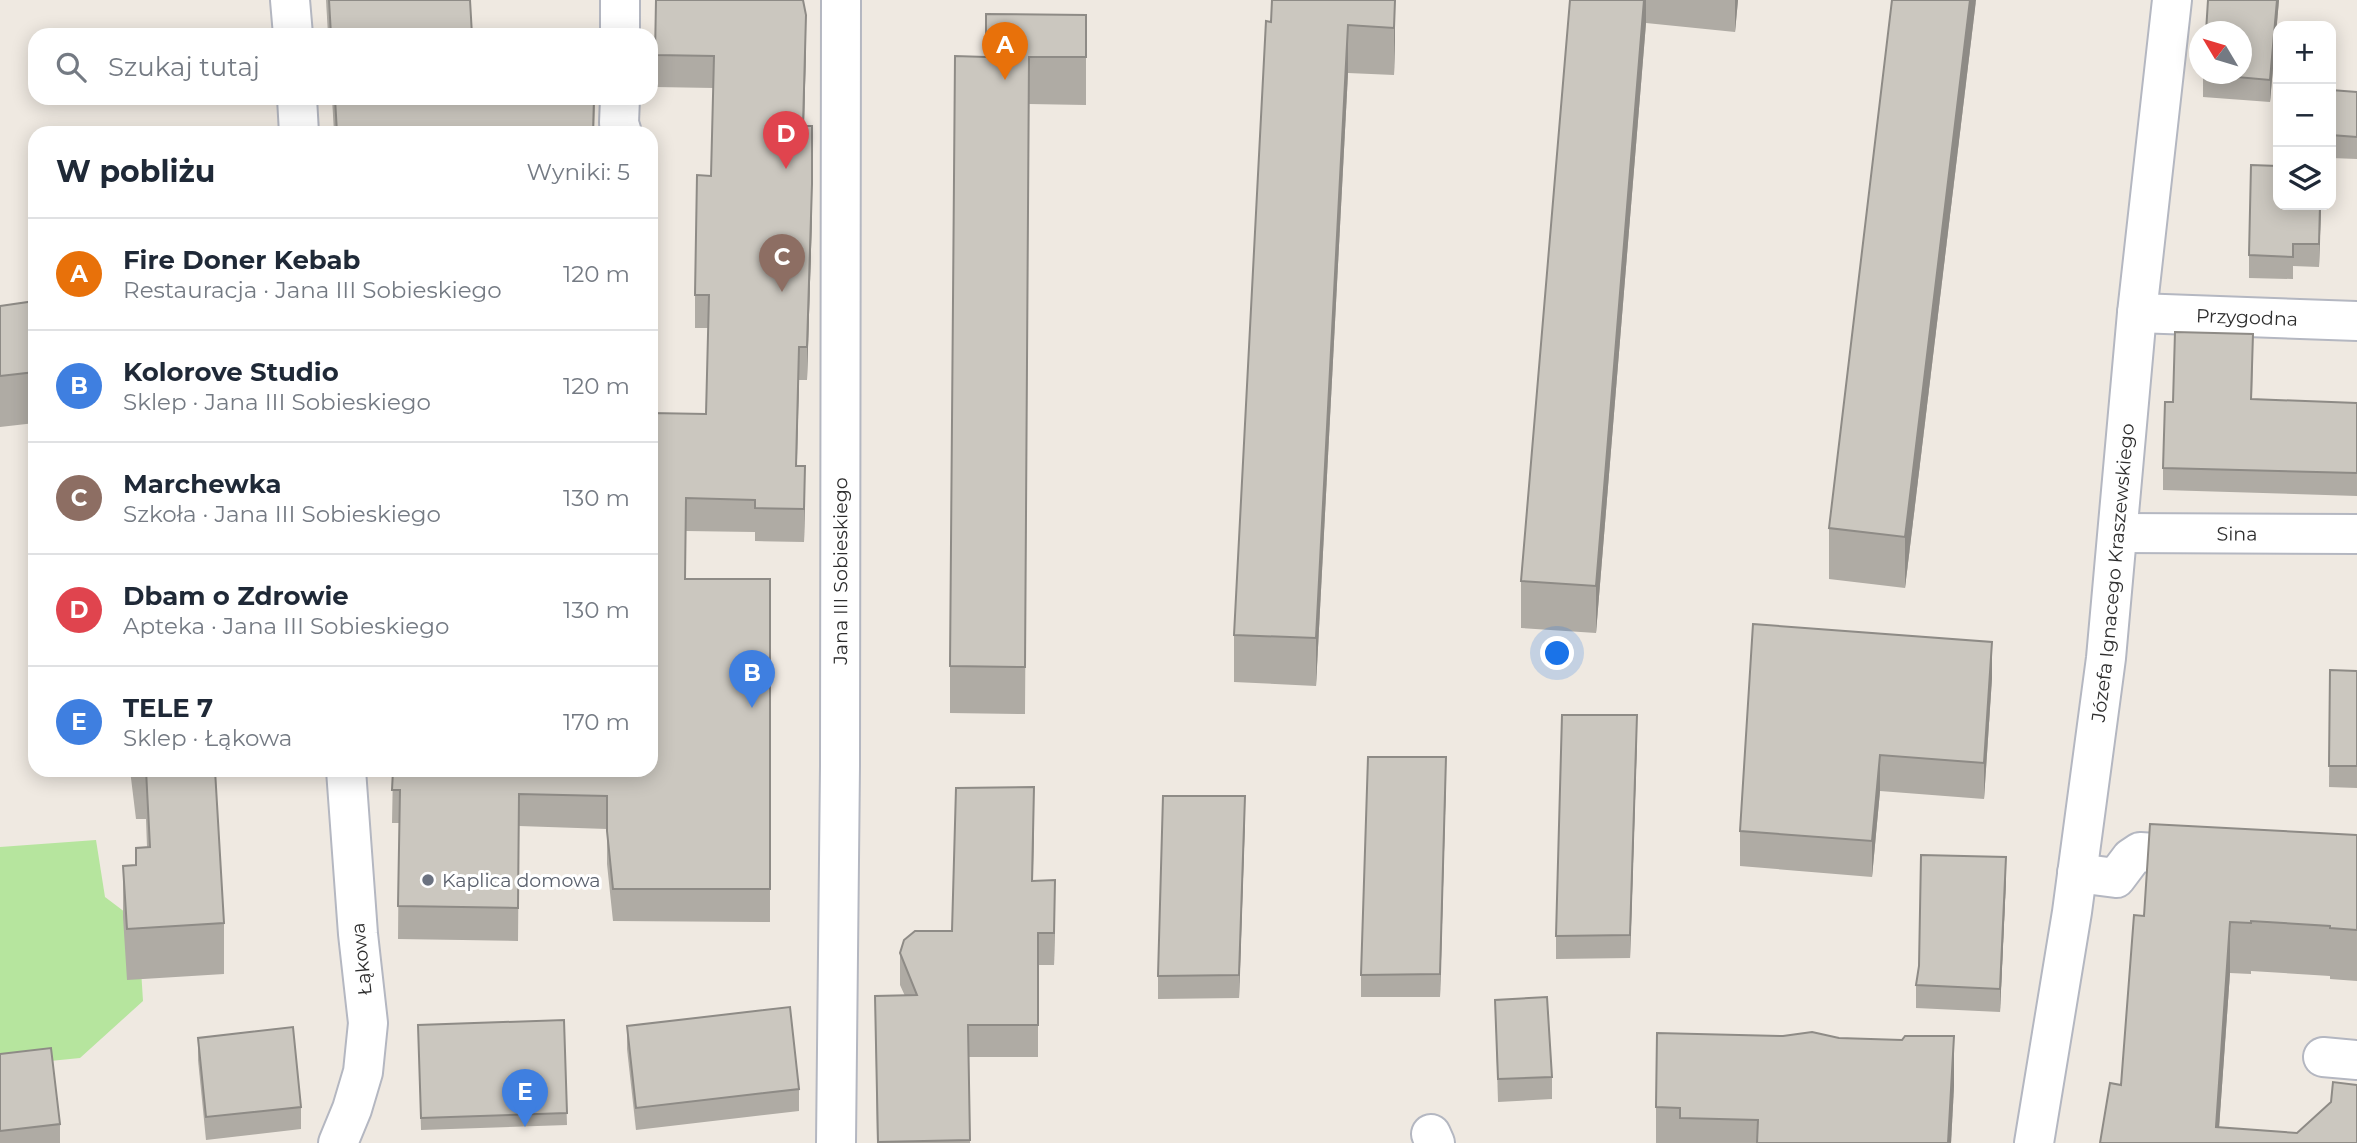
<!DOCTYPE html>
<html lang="pl">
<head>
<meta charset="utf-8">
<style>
	:root { --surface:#fff; --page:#f2f2f3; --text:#1f2937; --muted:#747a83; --line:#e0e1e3; --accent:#111827 }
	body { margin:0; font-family:Montserrat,sans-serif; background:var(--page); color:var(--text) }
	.controls { position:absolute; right:21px; top:21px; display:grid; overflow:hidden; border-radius:14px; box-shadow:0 4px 18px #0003 }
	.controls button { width:63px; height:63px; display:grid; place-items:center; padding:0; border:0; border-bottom:2px solid var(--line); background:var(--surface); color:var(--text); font:35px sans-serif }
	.compass { position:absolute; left:2189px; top:21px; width:63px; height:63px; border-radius:50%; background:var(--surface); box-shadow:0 4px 18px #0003; rotate:308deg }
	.you { position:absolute; left:1558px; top:654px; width:24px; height:24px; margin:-18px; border:5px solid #fff; border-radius:50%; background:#1a73e8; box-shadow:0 0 0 10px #1a73e833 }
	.badge { display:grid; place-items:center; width:46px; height:46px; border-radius:50%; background:var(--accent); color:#fff; font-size:23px; font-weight:700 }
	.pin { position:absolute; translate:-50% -58px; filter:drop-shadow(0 2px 4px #0008) }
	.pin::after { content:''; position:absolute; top:37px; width:24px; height:21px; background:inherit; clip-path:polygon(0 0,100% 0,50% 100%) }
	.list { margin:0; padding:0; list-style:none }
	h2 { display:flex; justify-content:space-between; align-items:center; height:91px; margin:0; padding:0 28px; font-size:30px }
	h2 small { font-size:23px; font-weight:400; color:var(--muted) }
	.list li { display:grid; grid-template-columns:46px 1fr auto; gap:21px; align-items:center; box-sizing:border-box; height:112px; padding:0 28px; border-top:2px solid var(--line) }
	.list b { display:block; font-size:26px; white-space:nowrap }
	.list p { margin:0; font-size:23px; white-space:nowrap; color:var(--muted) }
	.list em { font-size:23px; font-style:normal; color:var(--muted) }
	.icon { flex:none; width:38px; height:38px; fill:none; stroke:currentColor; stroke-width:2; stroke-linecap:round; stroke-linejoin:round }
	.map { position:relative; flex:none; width:2357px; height:1143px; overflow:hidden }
	.search { position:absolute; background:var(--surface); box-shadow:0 4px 18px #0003; left:28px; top:28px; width:630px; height:77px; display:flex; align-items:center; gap:18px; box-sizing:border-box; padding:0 24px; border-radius:21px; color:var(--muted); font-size:26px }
	.panel { position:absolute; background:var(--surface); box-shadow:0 4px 18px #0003; left:28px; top:126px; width:630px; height:651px; border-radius:21px }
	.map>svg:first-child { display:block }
	.green { fill:#b6e59e }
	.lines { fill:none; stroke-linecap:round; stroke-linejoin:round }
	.minor-casing { stroke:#b4b7c1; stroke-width:42 }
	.minor { stroke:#fff; stroke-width:38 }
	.wall { fill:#afaba4 }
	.shaded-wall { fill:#8e8b86 }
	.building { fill:#cbc7bf; stroke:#8e8b86; stroke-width:2 }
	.worship-dot { fill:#6b7280; stroke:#fff; stroke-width:2.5 }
	.labels { text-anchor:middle; stroke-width:6; stroke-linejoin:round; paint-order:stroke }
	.street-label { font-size:19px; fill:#2e2e2e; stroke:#fff }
	.worship-label { font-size:19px; fill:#5b616d; stroke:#fff; text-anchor:start }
</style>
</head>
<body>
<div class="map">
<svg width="2357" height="1143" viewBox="0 0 2357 1143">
	<rect width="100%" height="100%" fill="#efe9e1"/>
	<!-- green -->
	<polygon class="green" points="96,840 105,897 138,922 143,1001 80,1058 0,1066 0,847"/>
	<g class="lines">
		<!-- minor casing -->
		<g class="minor-casing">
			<g id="minor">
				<polyline points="290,0 293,35"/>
				<polyline points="620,35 620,0"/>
				<polyline points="297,98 299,133"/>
				<polyline points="620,98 619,123 622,133"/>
				<path id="s1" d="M2137 313 2357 321"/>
				<path id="s2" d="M2118 533 2357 534"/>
				<polyline points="2077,873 2116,878 2131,858 2140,852 2201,856"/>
				<polyline points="2323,1057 2357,1060"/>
				<polyline points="1431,1134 1435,1143"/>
				<polyline points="338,1143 352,1109 363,1072 368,1023 358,934 346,770"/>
				<path id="s3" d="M836 1143 840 766 841 0"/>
				<path id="s4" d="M2034 1143 2072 912 2106 658 2137 313 2172 0"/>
			</g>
		</g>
		<!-- minor -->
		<use href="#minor" class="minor"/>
	</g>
	<!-- wall -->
	<g class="wall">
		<polygon points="326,0 470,0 472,35 328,35"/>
		<polygon points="1395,0 1395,39 1394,75 1348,73 1316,686 1234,682 1234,635 1271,22"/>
		<polygon points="1570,0 1738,0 1735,32 1646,23 1596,633 1521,628 1521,581"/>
		<polygon points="1976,0 1905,588 1829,579 1829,528"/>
		<polygon points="2208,0 2279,0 2270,102 2203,97 2203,74"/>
		<polygon points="1086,15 1086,105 1029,104 1025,714 950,713 950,666 986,57"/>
		<polygon points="806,48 804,126 812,217 807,380 799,380 796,466 805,499 804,542 755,541 755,532 686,531 685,579 770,579 770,922 613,921 607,864 607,829 519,826 518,941 398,939 399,823 392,823 393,770 651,770 651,413 706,414 708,328 695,328 695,295 711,176 714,88 655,87 655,55"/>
		<polygon points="2331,90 2357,92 2357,159 2331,158"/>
		<polygon points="332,98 595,98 594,133 334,133"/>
		<polygon points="2278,205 2321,205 2319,267 2293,266 2293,279 2249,278 2249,255"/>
		<polygon points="35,301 35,423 0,427 0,306"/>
		<polygon points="2253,356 2252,399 2357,403 2357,496 2163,490 2163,468 2173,402"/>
		<polygon points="2330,670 2357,671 2357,788 2329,787"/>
		<polygon points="1992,678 1984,799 1880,791 1872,877 1740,866 1740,831"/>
		<polygon points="1637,738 1630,958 1556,959 1556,936"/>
		<polygon points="130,770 215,770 224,923 224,974 127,980 123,917 123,866 136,865 147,847 146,819 136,819"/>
		<polygon points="1446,779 1440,997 1361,997 1361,975"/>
		<polygon points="1245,818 1239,998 1158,999 1158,976"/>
		<polygon points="1034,819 1033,881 1055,912 1054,965 1038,965 1038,1057 969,1057 970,1143 877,1143 875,996 905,996 900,985 900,953 952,931"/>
		<polygon points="2357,835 2357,981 2330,979 2330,976 2251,971 2251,974 2230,973 2219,1127 2357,1143 2100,1143 2121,1085 2144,916"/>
		<polygon points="2006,880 2000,1012 1916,1008 1916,985"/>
		<polygon points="1495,1000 1552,1077 1552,1099 1498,1102"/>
		<polygon points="564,1020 567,1125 421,1130 418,1025"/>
		<polygon points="627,1026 799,1089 799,1111 636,1130 627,1049"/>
		<polygon points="198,1038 301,1107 301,1129 206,1140 198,1060"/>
		<polygon points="0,1054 60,1124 60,1143 0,1143"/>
		<polygon points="1954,1086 1951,1143 1656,1143 1656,1107"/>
	</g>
	<!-- shaded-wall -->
	<g class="shaded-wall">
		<polygon points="1395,0 1395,39 1394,75 1394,28"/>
		<polygon points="1644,0 1646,0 1646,23 1596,633 1596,586"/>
		<polygon points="1735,0 1738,0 1735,32"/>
		<polygon points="1970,0 1976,0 1905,588 1905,537"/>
		<polygon points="2277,0 2279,0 2270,102 2270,80"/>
		<polygon points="806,15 806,48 803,158 803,126"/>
		<polygon points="1348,25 1348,73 1316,686 1316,638"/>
		<polygon points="594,98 594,133 593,133"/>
		<polygon points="812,126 812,217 807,380 807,347"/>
		<polygon points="2320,205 2321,205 2319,267 2319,244"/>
		<polygon points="799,347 799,380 796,499 796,466"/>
		<polygon points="805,466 805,499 804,542 804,509"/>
		<polygon points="1992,642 1992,678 1984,799 1984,763"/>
		<polygon points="1637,715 1637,738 1630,958 1630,935"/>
		<polygon points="1880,755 1880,791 1872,877 1872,841"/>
		<polygon points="1446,757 1446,779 1440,997 1440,974"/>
		<polygon points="1034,787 1034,819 1032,913 1032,881"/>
		<polygon points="1245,796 1245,818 1239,998 1239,975"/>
		<polygon points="2006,857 2006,880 2000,1012 2000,989"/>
		<polygon points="1055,880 1055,912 1054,965 1054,933"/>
		<polygon points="2230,922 2230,973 2218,1143 2216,1127"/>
		<polygon points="1954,1036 1954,1086 1951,1143 1948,1143"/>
	</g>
	<!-- building -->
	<g class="building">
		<polygon points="329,0 470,0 472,35 331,35"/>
		<polygon points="656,0 803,0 806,15 803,126 812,126 812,184 807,347 799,347 796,466 805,466 804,509 755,508 755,500 686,498 685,579 770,579 770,889 613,889 607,831 607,796 519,794 518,908 398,906 400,790 392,790 393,770 651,770 651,413 706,414 709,295 695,295 697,175 711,176 714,56 655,55"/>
		<polygon points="1272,0 1395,0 1394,28 1348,25 1316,638 1234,635 1266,21 1271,22"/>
		<polygon points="1570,0 1644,0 1596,586 1521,581"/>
		<polygon points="1892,0 1970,0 1905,537 1829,528"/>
		<polygon points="2208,0 2277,0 2270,80 2203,74 2242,74 2242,32 2206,32"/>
		<polygon points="986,14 1086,15 1086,57 1029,57 1025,667 950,666 955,56 986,57"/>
		<polygon points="2331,90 2357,92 2357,137 2331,135"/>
		<polygon points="335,98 594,98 593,133 337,133"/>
		<polygon points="2251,165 2278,166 2278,205 2320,205 2319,244 2293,244 2293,257 2249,255"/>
		<polygon points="35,301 35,372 0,376 0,306"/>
		<polygon points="2175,332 2253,334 2251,399 2357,403 2357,473 2163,468 2165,402 2173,402"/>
		<polygon points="1753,624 1992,642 1984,763 1880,755 1872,841 1740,831"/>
		<polygon points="2330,670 2357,671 2357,766 2329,766"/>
		<polygon points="1562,715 1637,715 1630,935 1556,936"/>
		<polygon points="1368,757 1446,757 1440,974 1361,975"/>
		<polygon points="146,770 215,770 224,923 127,929 123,866 136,865 136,848 150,847"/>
		<polygon points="1034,787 1032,881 1055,880 1054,933 1038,933 1038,1025 968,1025 970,1140 878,1142 875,996 917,995 900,953 904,940 915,931 952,931 956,788"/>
		<polygon points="1163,796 1245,796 1239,975 1158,976"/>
		<polygon points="2150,824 2357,835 2357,930 2330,928 2330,926 2251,921 2251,923 2230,922 2216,1127 2297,1133 2331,1102 2333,1082 2357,1085 2357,1143 2100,1143 2110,1083 2121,1085 2134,915 2144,916"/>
		<polygon points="1921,855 2006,857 2000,989 1916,985 1919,966"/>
		<polygon points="1547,997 1552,1077 1498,1079 1495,1000"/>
		<polygon points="790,1007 799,1089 636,1108 627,1026"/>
		<polygon points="564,1020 567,1113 421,1118 418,1025"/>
		<polygon points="293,1027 301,1107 206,1117 198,1038"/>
		<polygon points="1812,1032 1839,1038 1902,1040 1905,1036 1954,1036 1948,1143 1757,1143 1758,1120 1680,1118 1680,1108 1656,1107 1657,1033 1783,1036"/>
		<polygon points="51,1048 60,1124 0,1131 0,1054"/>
	</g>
	<!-- markers -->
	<circle class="worship-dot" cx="428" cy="880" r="7"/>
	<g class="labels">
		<!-- street labels -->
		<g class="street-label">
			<text dy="7" stroke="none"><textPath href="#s1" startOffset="110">Przygodna</textPath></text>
			<text dy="7" stroke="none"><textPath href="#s2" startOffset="119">Sina</textPath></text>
			<text dy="7" stroke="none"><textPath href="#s3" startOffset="572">Jana III Sobieskiego</textPath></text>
			<text dy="7" stroke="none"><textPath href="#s4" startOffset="576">Józefa Ignacego Kraszewskiego</textPath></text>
			<text transform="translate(361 959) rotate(-96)" y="7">Łąkowa</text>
		</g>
		<!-- worship labels -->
		<g class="worship-label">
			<text x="442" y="887">Kaplica domowa</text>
		</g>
	</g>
</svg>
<div class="controls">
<button>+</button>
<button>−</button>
<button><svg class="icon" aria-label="layers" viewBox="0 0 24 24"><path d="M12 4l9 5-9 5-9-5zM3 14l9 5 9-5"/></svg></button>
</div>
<svg class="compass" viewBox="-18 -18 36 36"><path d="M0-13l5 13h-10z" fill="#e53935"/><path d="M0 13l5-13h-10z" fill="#747a83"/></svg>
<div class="you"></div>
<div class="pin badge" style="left:1005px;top:80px;background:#e8710a">A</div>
<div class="pin badge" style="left:752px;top:708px;background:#3f7fe0">B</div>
<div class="pin badge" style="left:782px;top:292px;background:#8d6e63">C</div>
<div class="pin badge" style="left:786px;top:169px;background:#e0444e">D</div>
<div class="pin badge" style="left:525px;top:1127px;background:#3f7fe0">E</div>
<div class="search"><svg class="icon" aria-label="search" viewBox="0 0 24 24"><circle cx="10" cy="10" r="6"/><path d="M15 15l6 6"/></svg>Szukaj tutaj</div>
<section class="panel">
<h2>W pobliżu<small>Wyniki: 5</small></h2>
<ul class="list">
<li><span class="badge" style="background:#e8710a">A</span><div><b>Fire Doner Kebab</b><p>Restauracja · Jana III Sobieskiego</p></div><em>120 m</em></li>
<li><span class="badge" style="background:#3f7fe0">B</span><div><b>Kolorove Studio</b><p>Sklep · Jana III Sobieskiego</p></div><em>120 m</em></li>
<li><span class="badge" style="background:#8d6e63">C</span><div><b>Marchewka</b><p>Szkoła · Jana III Sobieskiego</p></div><em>130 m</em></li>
<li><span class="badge" style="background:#e0444e">D</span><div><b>Dbam o Zdrowie</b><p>Apteka · Jana III Sobieskiego</p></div><em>130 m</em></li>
<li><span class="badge" style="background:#3f7fe0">E</span><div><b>TELE 7</b><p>Sklep · Łąkowa</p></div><em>170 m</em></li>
</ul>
</section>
</div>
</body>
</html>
